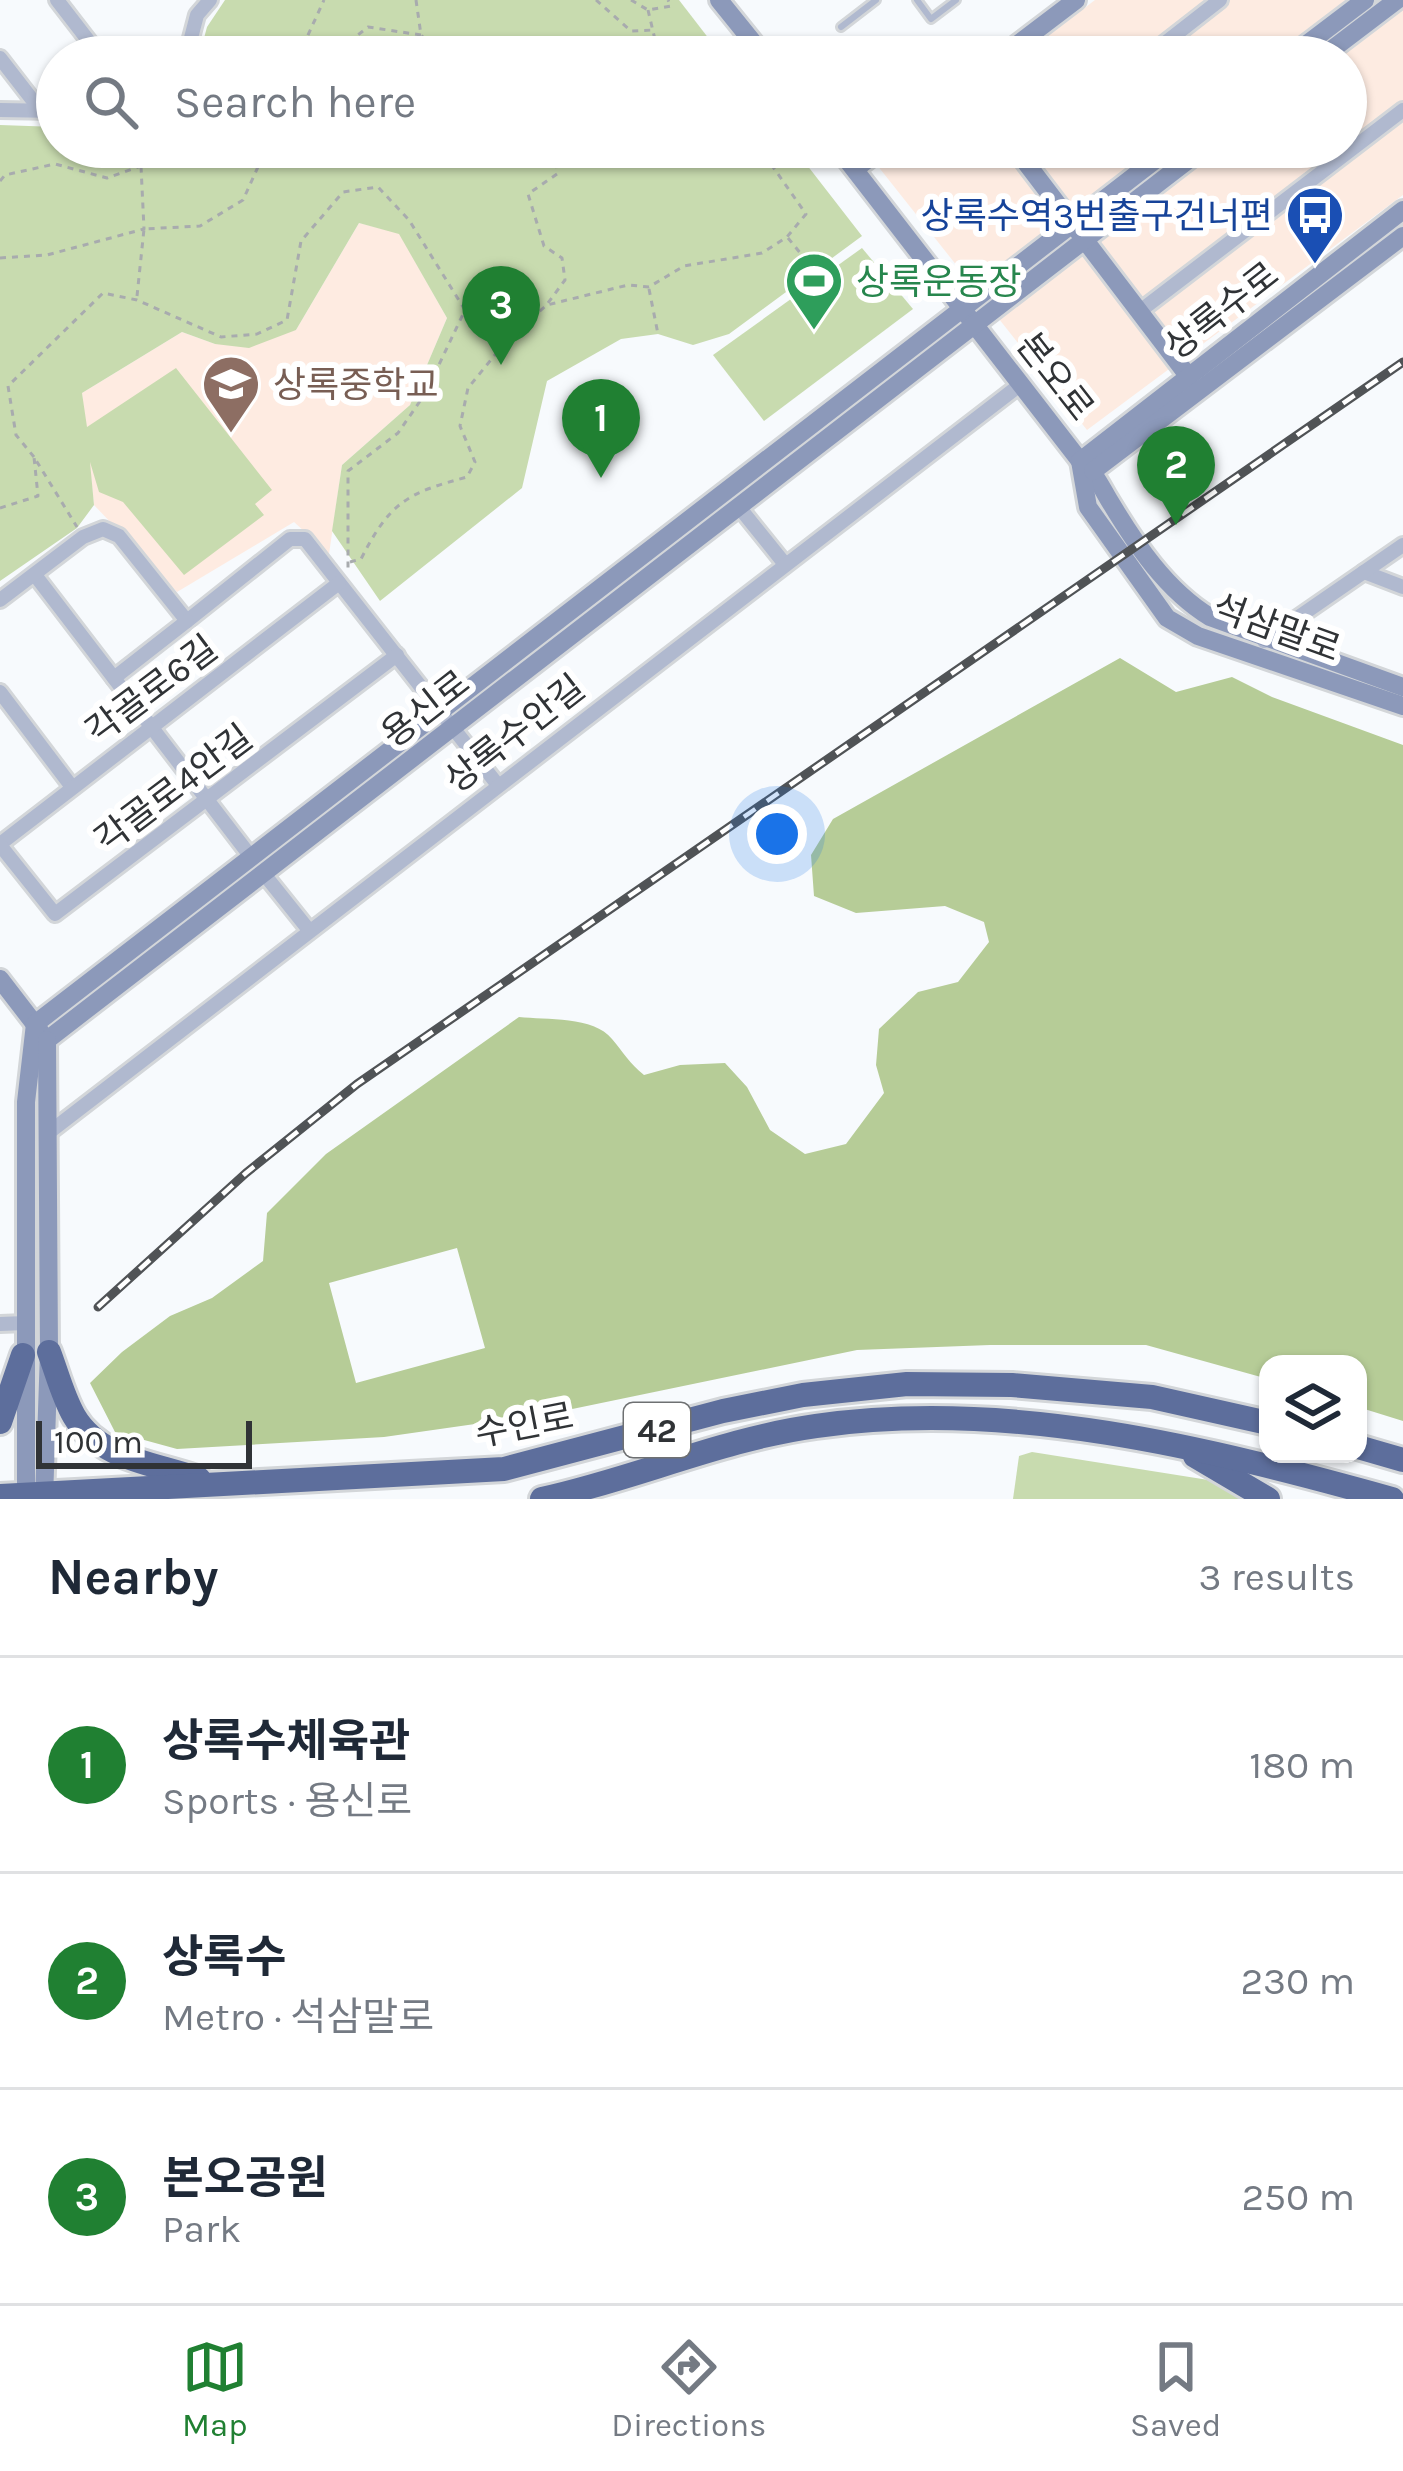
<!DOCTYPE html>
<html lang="en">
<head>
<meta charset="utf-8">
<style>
	:root { --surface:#fff; --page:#f2f2f3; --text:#1f2937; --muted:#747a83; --line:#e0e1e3; --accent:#208032 }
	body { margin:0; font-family:Karla,"Noto Sans KR",sans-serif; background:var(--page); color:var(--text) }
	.controls { position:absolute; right:36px; bottom:36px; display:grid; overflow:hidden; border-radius:24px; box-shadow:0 3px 9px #0004 }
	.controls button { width:108px; height:108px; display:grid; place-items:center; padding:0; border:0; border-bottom:3px solid var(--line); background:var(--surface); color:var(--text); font:60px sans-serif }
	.scale { position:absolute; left:36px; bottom:30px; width:216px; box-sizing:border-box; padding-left:12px; border:6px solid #303336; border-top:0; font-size:33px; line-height:42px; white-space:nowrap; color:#303336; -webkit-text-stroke:9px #fff; paint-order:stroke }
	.you { position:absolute; left:777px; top:834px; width:42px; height:42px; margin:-30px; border:9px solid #fff; border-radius:50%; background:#1a73e8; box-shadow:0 0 0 18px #1a73e833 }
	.badge { display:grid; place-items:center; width:78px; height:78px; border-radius:50%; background:var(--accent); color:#fff; font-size:39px; font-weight:700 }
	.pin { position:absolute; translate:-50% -99px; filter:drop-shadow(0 3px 6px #0008) }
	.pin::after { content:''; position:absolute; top:63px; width:42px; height:36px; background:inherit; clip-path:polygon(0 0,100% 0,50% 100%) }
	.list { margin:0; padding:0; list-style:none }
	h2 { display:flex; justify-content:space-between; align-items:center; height:156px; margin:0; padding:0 48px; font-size:51px }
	h2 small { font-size:39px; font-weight:400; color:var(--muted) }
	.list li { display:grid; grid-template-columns:78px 1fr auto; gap:36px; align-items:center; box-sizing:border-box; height:216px; padding:0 48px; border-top:3px solid var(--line) }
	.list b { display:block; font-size:45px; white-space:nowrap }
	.list p { margin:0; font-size:39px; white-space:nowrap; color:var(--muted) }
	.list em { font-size:39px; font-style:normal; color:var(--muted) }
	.icon { flex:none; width:66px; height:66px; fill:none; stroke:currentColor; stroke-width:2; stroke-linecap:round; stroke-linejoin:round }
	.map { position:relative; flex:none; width:1403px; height:1499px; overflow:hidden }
	.search { position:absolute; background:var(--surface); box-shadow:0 3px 9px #0004; left:36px; right:36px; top:36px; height:132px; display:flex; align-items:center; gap:30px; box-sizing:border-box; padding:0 42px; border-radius:66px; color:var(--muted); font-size:45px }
	.sheet { height:804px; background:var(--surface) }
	nav { display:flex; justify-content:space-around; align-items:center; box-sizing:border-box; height:168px; border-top:3px solid var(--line); background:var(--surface); font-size:33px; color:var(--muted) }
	nav a { display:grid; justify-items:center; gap:6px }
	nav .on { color:var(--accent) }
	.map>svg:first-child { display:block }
	.commercial { fill:#fdebe1 }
	.education { fill:#feebe1 }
	.green { fill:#c8dbaf }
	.forest { fill:#b6cc97; fill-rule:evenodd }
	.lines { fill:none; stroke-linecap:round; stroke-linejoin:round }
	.lane-casing { stroke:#d3d6d9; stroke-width:12 }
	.street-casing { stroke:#d3d6d9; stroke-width:20 }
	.secondary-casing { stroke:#d3d6d9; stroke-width:24 }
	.highway-casing { stroke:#d3d6d9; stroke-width:30 }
	.path { stroke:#a8abae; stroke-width:3; stroke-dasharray:6 6; stroke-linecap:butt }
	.lane { stroke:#b0b9cf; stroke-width:6 }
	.street { stroke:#b0b9cf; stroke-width:14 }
	.secondary { stroke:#8c99ba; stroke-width:18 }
	.highway { stroke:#5d6e9c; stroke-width:24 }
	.rail-casing { stroke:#505356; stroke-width:9 }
	.rail { stroke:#fff; stroke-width:4.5; stroke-dasharray:14; stroke-linecap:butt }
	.labels { text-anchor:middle; stroke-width:12; stroke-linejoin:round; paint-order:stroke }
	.shield { fill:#fff; stroke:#6e7072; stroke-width:3 }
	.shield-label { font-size:33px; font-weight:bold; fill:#303336 }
	.transit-label { font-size:36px; fill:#164399; stroke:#fff; text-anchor:end }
	.leisure-label { font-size:36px; fill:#27864d; stroke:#fff; text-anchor:start }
	.street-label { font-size:36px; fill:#303336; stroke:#fff }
	.education-label { font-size:36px; fill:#785e54; stroke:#fff; text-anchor:start }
</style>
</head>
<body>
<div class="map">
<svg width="1403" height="1499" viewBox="0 0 1403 1499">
	<rect width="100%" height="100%" fill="#f7fafd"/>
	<!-- commercial -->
	<polygon class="commercial" points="1095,0 1403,0 1403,195 1087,430 877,165 901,147 1346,147 1346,57 1020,57"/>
	<!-- education -->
	<polygon class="education" points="359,223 399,233 447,318 410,405 342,465 329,554 294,522 177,592 94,505 82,393 182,332 215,344 296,330"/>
	<!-- green -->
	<g class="green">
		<polygon points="225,0 679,0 723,57 199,57 207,27"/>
		<polygon points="0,125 57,127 57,147 793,147 862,236 729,334 693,345 658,334 621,339 547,381 522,488 380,601 332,531 342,465 410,405 447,318 399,234 359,223 296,330 249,348 215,344 182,332 82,393 87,427 176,368 272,490 255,504 264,515 184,575 123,502 99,492 90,462 94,505 77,528 0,581"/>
		<polygon points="862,248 913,309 764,421 713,355"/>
		<polygon points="1032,1452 1221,1482 1243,1499 1013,1499 1019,1456"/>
	</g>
	<!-- forest -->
	<path class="forest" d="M1120 658 1176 692 1232 677 1272 697 1403 745V1421L1358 1407V1364H1268V1379L1146 1345H990L857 1350 553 1413 384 1437 177 1449 115 1432 90 1383 122 1352 170 1316 212 1298 263 1261 267 1213 326 1154 519 1017C546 1020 594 1016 612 1039 623 1052 630 1064 644 1075L680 1065 725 1063 747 1087 770 1130 805 1154 846 1144 884 1093 876 1065 879 1029 918 992 958 982 989 942 984 922 945 906 856 913 814 896 811 855 833 819ZM457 1248 485 1348 356 1383 329 1283Z"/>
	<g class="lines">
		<!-- lane casing -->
		<g class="lane-casing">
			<g id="lane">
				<polyline points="917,0 931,19 956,0"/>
				<polyline points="841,27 876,0"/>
			</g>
		</g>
		<!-- street casing -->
		<g class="street-casing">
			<g id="street">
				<polyline points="57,0 101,57"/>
				<polyline points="186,57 197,15 210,0"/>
				<polyline points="1147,57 1220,0"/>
				<polyline points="0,58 41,111"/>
				<polyline points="0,110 57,111"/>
				<polyline points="1140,311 1403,110"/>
				<polyline points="739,507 784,563"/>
				<polyline points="1364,572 1403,587"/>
				<polyline points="35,575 251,857"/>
				<polyline points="0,600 83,537 103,529 119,536 187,621 290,539 305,539 497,784"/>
				<polyline points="1264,641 1403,545"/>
				<polyline points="114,678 187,621"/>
				<polyline points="0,692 72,787"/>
				<polyline points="0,844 339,583"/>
				<polyline points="0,845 55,914 397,655"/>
				<polyline points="264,874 308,929"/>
				<polyline points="47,1134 1021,384"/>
				<polyline points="0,1324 25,1323"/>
			</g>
		</g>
		<!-- secondary casing -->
		<g class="secondary-casing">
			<g id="secondary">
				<polyline points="719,0 765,57"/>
				<polyline points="1001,57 1076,0"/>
				<polyline points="1290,57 1365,0"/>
				<polyline points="1322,57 1397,0"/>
				<path d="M837 147 1080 461C1095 472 1100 485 1109 500 1136 545 1166 590 1210 617L1403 687"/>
				<polyline points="1014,147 1189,377"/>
				<polyline points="855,169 884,147"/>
				<polyline points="1403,210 1080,461 1088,507 1167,618 1198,636 1403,706"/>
				<polyline points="1093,471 1403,236"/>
				<polyline points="0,979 40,1031"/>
				<polyline points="47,1040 1205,147"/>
				<polyline points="26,1499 26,1102 35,1024 1172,147"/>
				<polyline points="44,1499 49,1352 47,1040"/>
			</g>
		</g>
		<!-- highway casing -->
		<g class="highway-casing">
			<g id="highway">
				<path d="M49 1352C57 1373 63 1397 74 1416 100 1460 155 1463 199 1479"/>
				<polyline points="0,1422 23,1355"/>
				<polyline points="1358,1447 1403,1460"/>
				<polyline points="1195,1456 1268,1499"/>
				<polyline points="0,1496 504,1469 723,1411 803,1395 907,1384 1012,1385 1152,1397 1268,1423"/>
				<path d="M542 1499C635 1479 722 1439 816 1426 1009 1398 1208 1448 1392 1499"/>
			</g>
		</g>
		<!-- path -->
		<g class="path">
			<polyline points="416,0 421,35 442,57"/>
			<polyline points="596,0 631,31 653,30"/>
			<polyline points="631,0 648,10 671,6 668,0"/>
			<polyline points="648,10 657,48 672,57"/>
			<polyline points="298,57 324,0"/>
			<polyline points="330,57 368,27 421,35"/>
			<polyline points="524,147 556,161 557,174 528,194 544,246 562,258 565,280 548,303"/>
			<polyline points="559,160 584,147"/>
			<polyline points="0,181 5,175 55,164 107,178 141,166 168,147"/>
			<polyline points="788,238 815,271"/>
			<polyline points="0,258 47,255 144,229 141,166"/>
			<polyline points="649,289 658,334"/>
			<polyline points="137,296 144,229 200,226 243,200 267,147"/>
			<polyline points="512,334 547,305 628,285 649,287 684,266 762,253 787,237 806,214 759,147"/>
			<polyline points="34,457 16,435 8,386 103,293 137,300 221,337 257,334 287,320 301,241 343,192 378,187 409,220 465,310 425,394 398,433 348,471 348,571"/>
			<polyline points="0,508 38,496 34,457 77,527"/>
			<path d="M350 562 361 559C390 502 407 493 467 477L475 462 460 426 468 388 512 334 466 310"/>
		</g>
		<!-- lane -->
		<use href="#lane" class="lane"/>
		<!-- street -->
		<use href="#street" class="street"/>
		<!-- secondary -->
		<use href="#secondary" class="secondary"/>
		<!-- highway -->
		<use href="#highway" class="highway"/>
		<!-- rail casing -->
		<g class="rail-casing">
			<polyline id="rail" points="98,1307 246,1173 357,1084 1403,362"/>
		</g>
		<!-- rail -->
		<use href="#rail" class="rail"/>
	</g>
	<!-- icons -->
	<defs>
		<g id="bus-pin" transform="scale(3)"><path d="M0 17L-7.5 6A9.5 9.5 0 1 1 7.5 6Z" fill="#1a4fb4" stroke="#fff"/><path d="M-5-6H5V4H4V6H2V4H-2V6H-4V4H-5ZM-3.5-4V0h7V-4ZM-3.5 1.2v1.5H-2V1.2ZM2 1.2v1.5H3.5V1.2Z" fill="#fff"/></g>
		<g id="stadium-pin" transform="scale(3)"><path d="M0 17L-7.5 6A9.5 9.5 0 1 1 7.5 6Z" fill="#2e9e5b" stroke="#fff"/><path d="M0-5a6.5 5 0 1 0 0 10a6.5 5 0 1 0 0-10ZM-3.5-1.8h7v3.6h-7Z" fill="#fff"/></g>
		<g id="school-pin" transform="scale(3)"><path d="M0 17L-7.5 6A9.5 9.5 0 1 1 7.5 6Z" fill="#8d6e63" stroke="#fff"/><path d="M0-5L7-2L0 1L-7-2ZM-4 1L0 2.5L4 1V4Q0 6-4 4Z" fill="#fff"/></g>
	</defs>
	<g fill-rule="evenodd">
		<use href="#bus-pin" x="1315" y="215"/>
		<use href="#stadium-pin" x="814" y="281"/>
		<use href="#school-pin" x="231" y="384"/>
	</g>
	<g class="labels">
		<!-- shield labels -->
		<rect class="shield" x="624" y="1403" width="66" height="54" rx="9"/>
		<g class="shield-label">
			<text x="657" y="1442">42</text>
		</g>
		<!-- transit labels -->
		<g class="transit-label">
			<text x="1273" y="228">상록수역3번출구건너편</text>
		</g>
		<!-- leisure labels -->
		<g class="leisure-label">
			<text x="856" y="294">상록운동장</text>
		</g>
		<!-- street labels -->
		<g class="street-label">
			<text transform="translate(1221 310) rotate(-38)" y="13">상록수로</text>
			<text transform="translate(1056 376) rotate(52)" y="13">본오로</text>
			<text transform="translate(1277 627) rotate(20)" y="13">석삼말로</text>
			<text transform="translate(151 689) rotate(-37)" y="13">각골로6길</text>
			<text transform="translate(425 708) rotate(-38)" y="13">용신로</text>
			<text transform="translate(514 733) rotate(-38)" y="13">상록수안길</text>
			<text transform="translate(173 788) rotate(-37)" y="13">각골로4안길</text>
			<text transform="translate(524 1424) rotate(-11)" y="13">수인로</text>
		</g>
		<!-- education labels -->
		<g class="education-label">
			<text x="273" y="397">상록중학교</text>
		</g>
	</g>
</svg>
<div class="controls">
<button><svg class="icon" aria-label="layers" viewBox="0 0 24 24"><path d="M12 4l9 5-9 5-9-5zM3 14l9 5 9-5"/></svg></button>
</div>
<div class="scale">100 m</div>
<div class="you"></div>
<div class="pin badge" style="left:601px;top:478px">1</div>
<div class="pin badge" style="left:1176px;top:525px">2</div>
<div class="pin badge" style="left:501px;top:365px">3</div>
<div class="search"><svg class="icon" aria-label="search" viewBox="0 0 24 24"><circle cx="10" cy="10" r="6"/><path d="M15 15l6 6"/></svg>Search here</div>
</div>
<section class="sheet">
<h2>Nearby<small>3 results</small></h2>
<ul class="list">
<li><span class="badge">1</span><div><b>상록수체육관</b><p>Sports · 용신로</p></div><em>180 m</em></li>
<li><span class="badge">2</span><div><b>상록수</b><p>Metro · 석삼말로</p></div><em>230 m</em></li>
<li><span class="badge">3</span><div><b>본오공원</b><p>Park</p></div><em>250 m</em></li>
</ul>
</section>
<nav>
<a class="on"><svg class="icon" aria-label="map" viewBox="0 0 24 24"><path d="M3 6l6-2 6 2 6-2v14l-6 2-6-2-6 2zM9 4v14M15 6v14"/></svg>Map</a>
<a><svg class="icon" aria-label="directions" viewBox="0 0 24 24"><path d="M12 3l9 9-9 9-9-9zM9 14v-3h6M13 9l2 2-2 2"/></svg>Directions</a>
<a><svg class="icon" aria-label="saved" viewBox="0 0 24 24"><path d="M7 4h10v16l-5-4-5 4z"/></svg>Saved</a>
</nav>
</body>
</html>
